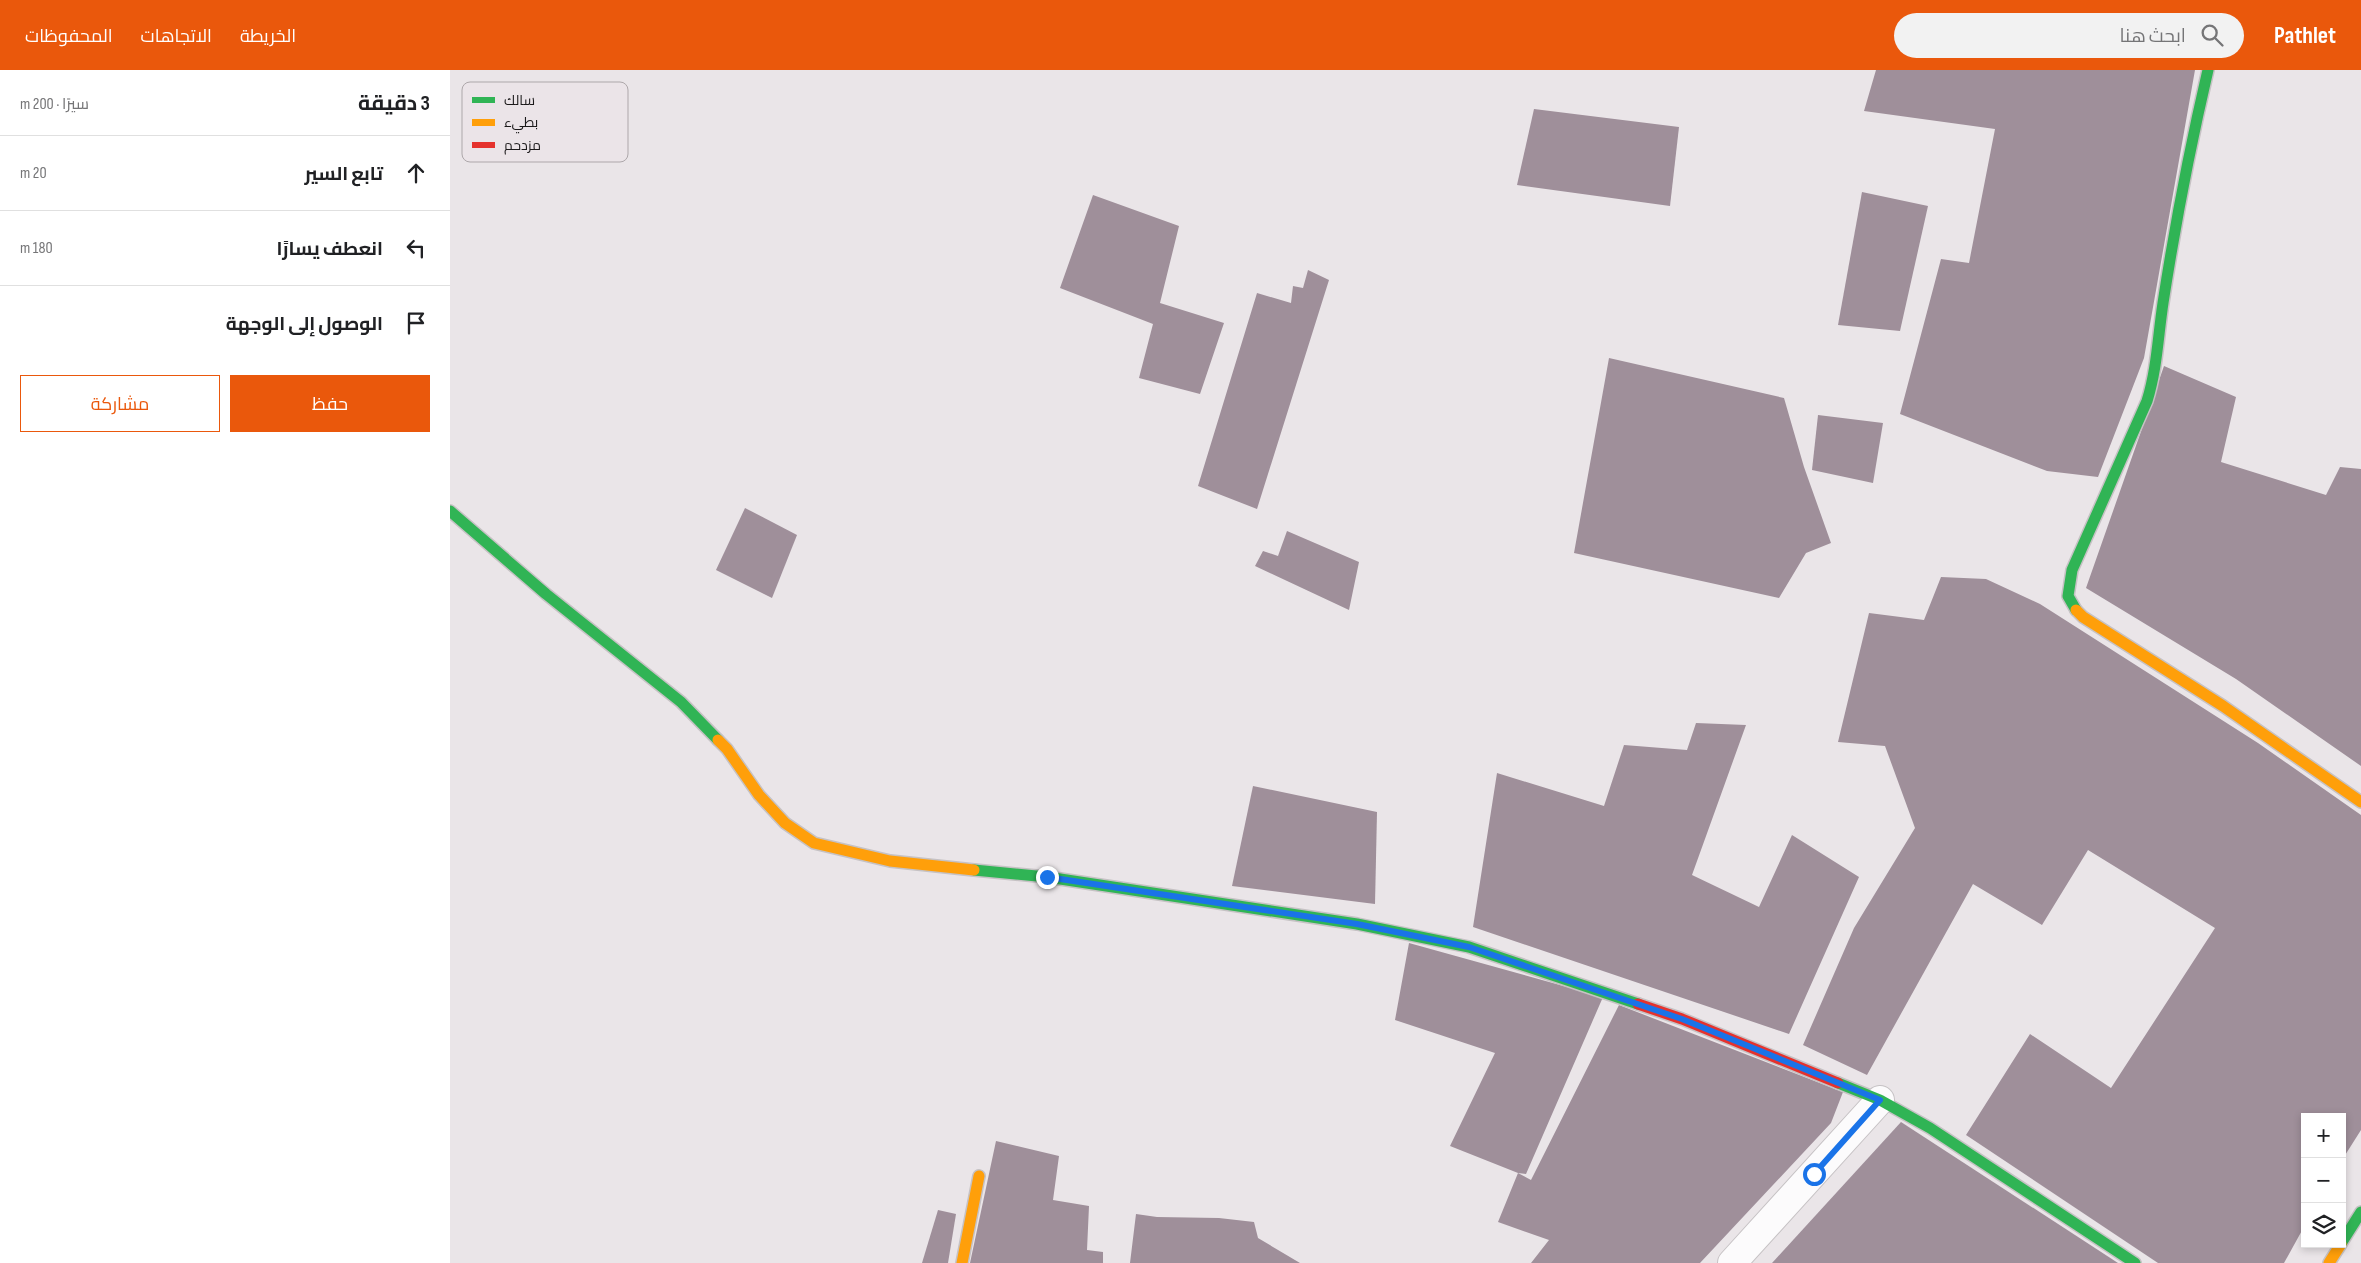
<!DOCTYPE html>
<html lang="ar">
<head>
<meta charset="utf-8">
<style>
	:root { --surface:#fff; --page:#f2f2f2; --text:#202124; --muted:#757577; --line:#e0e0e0; --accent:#ea580c }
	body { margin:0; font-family:"Sofia Sans Condensed",Cairo,sans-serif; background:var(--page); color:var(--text); direction:rtl }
	.controls { position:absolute; right:15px; bottom:15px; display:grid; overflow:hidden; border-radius:0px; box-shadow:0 2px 8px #0003 }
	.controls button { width:45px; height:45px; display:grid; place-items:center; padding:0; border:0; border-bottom:1px solid var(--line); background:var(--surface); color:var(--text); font:25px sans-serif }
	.stop { position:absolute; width:15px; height:15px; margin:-11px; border:4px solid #1a73e8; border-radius:50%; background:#fff }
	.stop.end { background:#1a73e8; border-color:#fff; box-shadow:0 1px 5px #0008 }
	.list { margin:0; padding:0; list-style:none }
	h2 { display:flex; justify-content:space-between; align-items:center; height:65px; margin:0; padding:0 20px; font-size:21px }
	h2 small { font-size:16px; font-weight:400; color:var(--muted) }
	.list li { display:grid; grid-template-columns:32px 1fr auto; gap:15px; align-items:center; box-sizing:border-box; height:75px; padding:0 20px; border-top:1px solid var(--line) }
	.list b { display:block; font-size:19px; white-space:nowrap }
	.list em { font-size:16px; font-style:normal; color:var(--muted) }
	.actions { display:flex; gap:10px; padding:15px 20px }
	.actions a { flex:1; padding:11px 0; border:1px solid var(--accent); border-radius:0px; text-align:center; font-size:18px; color:var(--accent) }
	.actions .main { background:var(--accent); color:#fff }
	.icon { flex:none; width:28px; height:28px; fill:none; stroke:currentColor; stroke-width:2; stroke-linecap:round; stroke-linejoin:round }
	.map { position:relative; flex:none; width:1911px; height:1193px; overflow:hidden; direction:ltr }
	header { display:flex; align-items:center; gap:30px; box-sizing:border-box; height:70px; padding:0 25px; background:var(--accent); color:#fff }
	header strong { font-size:24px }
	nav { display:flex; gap:28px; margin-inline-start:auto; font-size:18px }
	.search { width:350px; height:45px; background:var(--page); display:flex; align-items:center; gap:12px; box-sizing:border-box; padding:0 18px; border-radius:28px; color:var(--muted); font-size:19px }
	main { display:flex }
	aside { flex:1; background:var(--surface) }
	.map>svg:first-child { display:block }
	.building { fill:#9f8f9a }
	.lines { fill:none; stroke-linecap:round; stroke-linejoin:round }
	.street-casing { stroke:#c6c2c4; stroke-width:30 }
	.fast-casing { stroke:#c6c2c4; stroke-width:14 }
	.slow-casing { stroke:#c6c2c4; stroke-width:14 }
	.jam-casing { stroke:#c6c2c4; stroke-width:14 }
	.street { stroke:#fcfbfc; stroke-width:28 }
	.fast { stroke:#30b455; stroke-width:11 }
	.slow { stroke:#ff9f0a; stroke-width:11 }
	.jam { stroke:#e5322d; stroke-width:11 }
	.route { stroke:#1a73e8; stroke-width:6 }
	.key { fill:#ebe4e8; stroke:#ada7aa; stroke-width:1 }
	.key-label { font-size:14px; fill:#1b191a }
</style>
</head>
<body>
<header>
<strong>Pathlet</strong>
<div class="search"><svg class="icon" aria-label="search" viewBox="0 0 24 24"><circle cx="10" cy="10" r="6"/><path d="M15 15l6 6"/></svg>ابحث هنا</div>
<nav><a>الخريطة</a><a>الاتجاهات</a><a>المحفوظات</a></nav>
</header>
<main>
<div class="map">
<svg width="1911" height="1193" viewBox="0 0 1911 1193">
	<rect width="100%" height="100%" fill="#eae5e8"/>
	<!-- building -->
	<g class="building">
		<polygon points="1426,0 1745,0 1694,288 1648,407 1597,401 1450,344 1491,189 1519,193 1545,59 1414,41"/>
		<polygon points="1084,39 1229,57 1220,136 1067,115"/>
		<polygon points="1412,122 1478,136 1450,261 1388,255"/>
		<polygon points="643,125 729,156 710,233 774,253 750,324 689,308 703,254 610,218"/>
		<polygon points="858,200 879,210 807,439 748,416 807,223 841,233 843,216 853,218"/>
		<polygon points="1159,288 1334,328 1354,397 1381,473 1356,483 1329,528 1124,483"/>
		<polygon points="1714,296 1786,327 1771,392 1876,425 1890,397 1911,399 1911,696 1786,609 1636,518"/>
		<polygon points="1368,345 1433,353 1423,413 1362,400"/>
		<polygon points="295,438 347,465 322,528 266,500"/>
		<polygon points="837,461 909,492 899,540 805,496 813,481 828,486"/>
		<polygon points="1491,507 1536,509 1590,534 1808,673 1911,745 1911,1060 1892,1090 1892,1047 1855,1047 1855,1155 1834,1193 1708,1193 1516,1065 1580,964 1661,1018 1765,858 1638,780 1592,855 1523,814 1417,1005 1353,975 1404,858 1465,758 1435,676 1388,672 1419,543 1474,550"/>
		<polygon points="1246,653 1296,655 1242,805 1309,837 1342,765 1409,807 1339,964 1023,857 1047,703 1154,736 1174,675 1237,680"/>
		<polygon points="803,716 927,742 925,834 782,816"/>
		<polygon points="959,873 1153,927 1076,1104 1068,1103 1000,1076 1045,983 945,950"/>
		<polygon points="1169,935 1393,1022 1381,1053 1250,1193 1081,1193 1099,1170 1048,1152 1068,1103 1081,1110"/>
		<polygon points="1451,1052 1668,1193 1322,1193"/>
		<polygon points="546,1071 609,1086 603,1130 639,1136 637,1180 653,1182 653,1193 520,1193"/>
		<polygon points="488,1140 506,1144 498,1193 472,1193"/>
		<polygon points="686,1144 707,1147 769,1148 804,1152 808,1168 850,1193 680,1193"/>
	</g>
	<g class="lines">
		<!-- street casing -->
		<g class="street-casing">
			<polyline id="street" points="1282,1193 1430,1030"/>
		</g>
		<!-- fast casing -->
		<g class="fast-casing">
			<g id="fast">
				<polyline points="0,441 96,524 231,632 268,670"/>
				<path d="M1626 540 1618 526 1622 500 1697 331C1707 299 1708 266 1713 233 1725 155 1740 77 1758 0"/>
				<polyline points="524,800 597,807 907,854 1019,877 1188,934"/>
				<polyline points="1388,1013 1430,1030 1480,1058 1685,1193"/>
				<polyline points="1892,1172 1911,1142"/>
			</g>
		</g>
		<!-- slow casing -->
		<g class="slow-casing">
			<g id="slow">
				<polyline points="1626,540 1633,547 1773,636 1911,732"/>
				<polyline points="268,670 277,679 309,725 335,753 364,773 440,791 524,800"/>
				<polyline points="512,1193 529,1106"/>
				<polyline points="1879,1193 1891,1174"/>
			</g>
		</g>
		<!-- jam casing -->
		<g class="jam-casing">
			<polyline id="jam" points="1188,934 1232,949 1388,1013"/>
		</g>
		<!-- street -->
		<use href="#street" class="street"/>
		<!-- fast -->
		<use href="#fast" class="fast"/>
		<!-- slow -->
		<use href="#slow" class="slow"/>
		<!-- jam -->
		<use href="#jam" class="jam"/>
	</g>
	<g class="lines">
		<!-- route -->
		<polyline class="route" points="597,807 907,854 1019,877 1232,949 1430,1030 1364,1104"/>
	</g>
	<!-- legend -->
	<rect x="12" y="12" width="166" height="80" rx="8" class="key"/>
	<rect x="22" y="27" width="23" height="6" fill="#30b455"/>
	<rect x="22" y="49" width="23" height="7" fill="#ff9f0a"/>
	<rect x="22" y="72" width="23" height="6" fill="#e5322d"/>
	<g class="key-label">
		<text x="54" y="35">سالك</text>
		<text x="54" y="57">بطيء</text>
		<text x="54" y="80">مزدحم</text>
	</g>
</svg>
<div class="controls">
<button>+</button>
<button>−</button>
<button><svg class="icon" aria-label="layers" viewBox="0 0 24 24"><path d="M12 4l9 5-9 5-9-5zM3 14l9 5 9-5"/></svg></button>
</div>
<div class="stop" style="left:1364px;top:1104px"></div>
<div class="stop end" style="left:597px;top:807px"></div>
</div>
<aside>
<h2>3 دقيقة<small>سيرًا · 200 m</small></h2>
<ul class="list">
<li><svg class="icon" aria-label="ahead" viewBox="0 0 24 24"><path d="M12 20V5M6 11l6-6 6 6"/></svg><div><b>تابع السير</b></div><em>20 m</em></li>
<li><svg class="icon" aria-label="left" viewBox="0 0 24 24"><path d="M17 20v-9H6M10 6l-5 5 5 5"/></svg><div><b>انعطف يسارًا</b></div><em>180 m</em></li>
<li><svg class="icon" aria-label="arrive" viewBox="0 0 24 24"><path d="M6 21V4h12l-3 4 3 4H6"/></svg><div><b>الوصول إلى الوجهة</b></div></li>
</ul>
<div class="actions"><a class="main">حفظ</a><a>مشاركة</a></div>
</aside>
</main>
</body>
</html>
